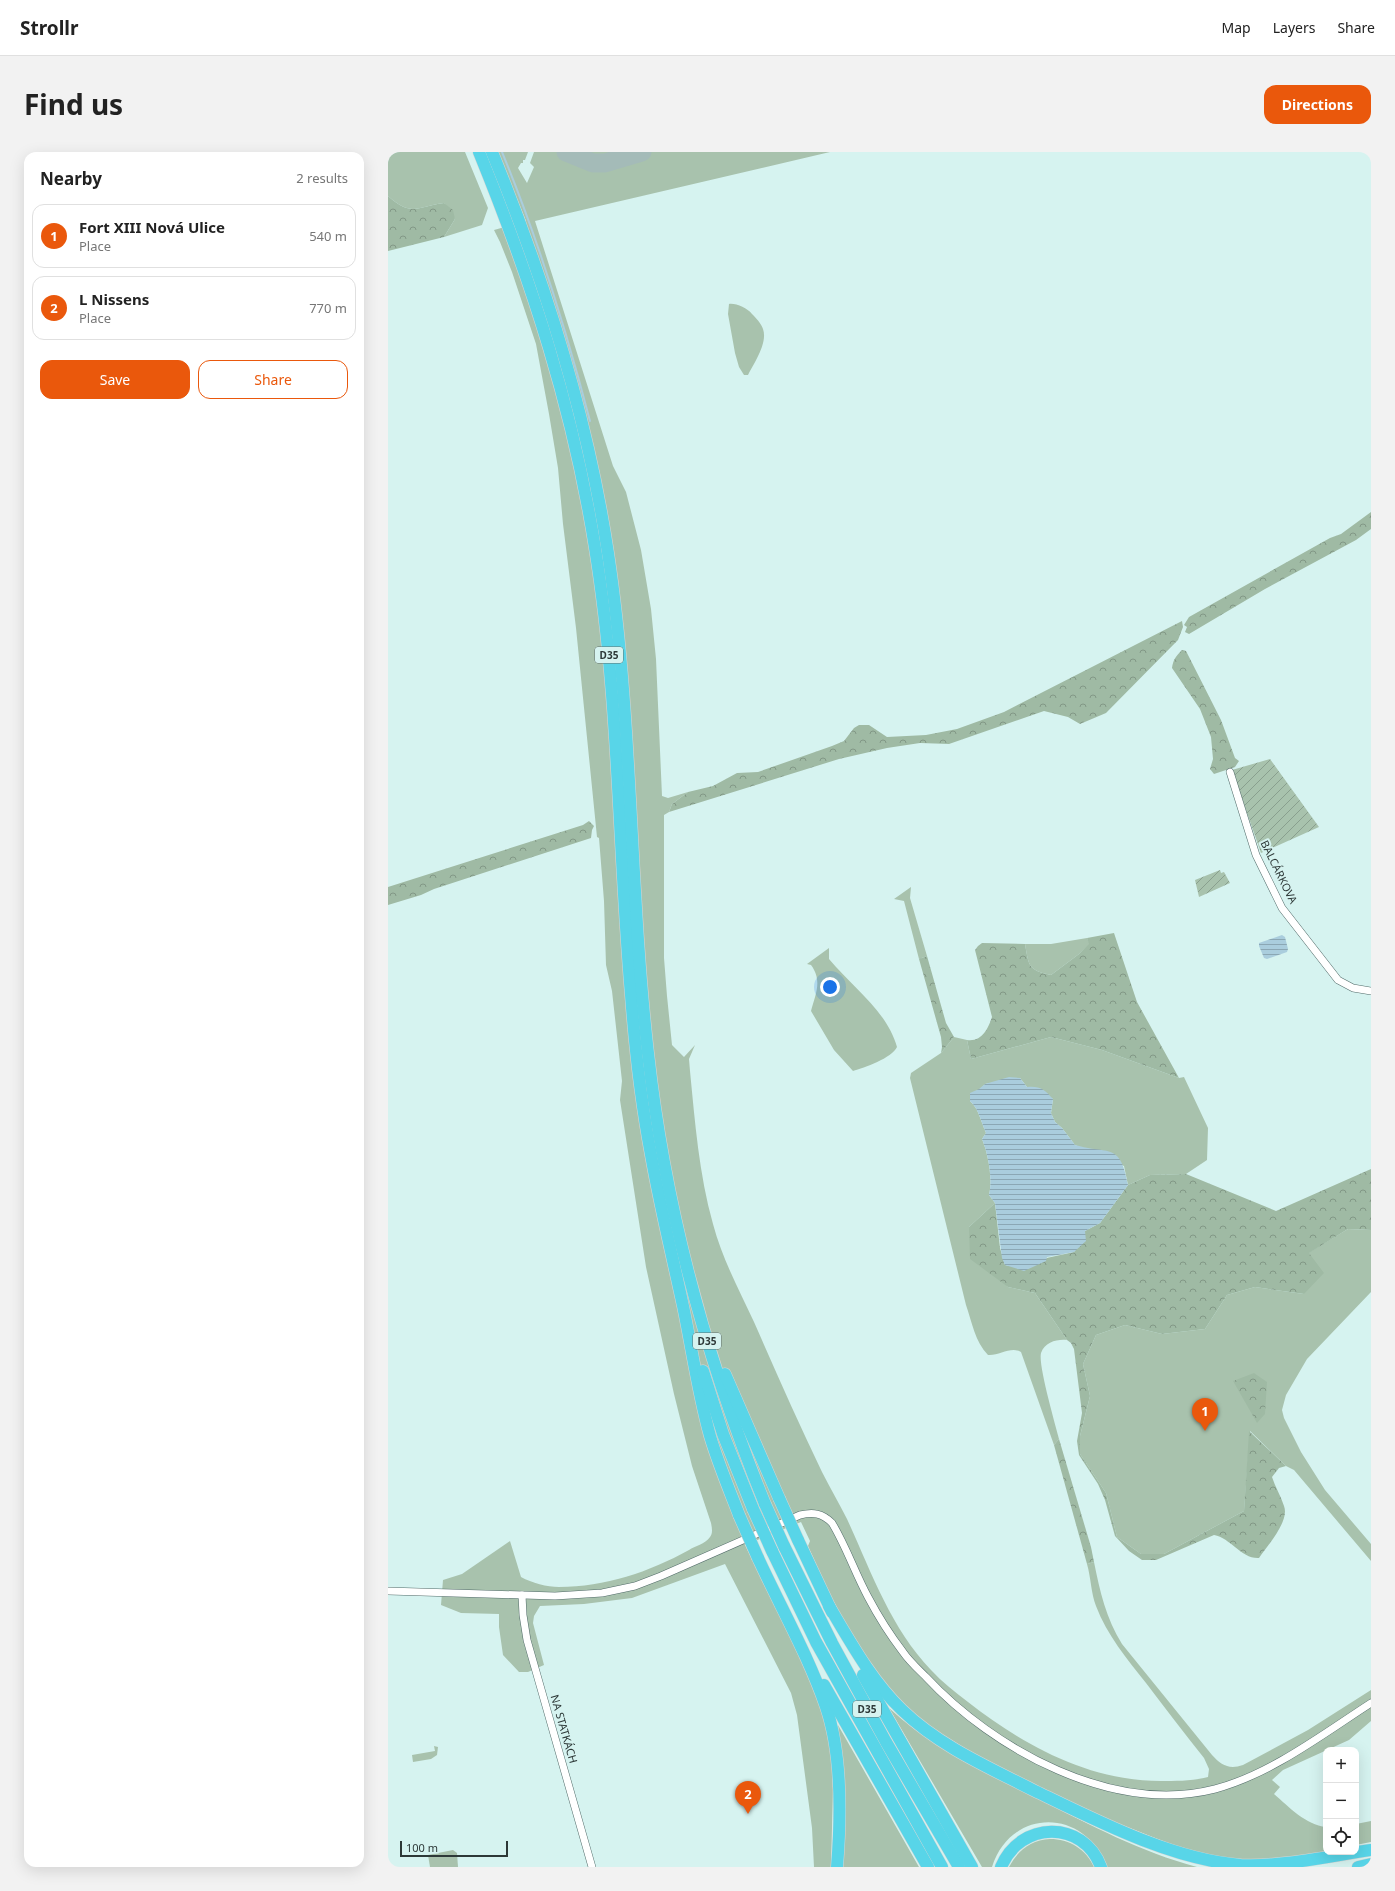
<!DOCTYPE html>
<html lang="en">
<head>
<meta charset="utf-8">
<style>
	:root { --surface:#fff; --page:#f2f2f2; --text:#222; --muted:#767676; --line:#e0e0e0; --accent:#ea580c }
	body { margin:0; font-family:"Noto Sans",sans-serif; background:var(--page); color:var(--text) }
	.controls { position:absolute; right:12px; bottom:12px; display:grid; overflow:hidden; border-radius:8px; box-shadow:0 4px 16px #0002 }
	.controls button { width:36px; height:36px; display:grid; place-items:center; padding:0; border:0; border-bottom:1px solid var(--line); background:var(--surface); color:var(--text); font:20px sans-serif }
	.scale { position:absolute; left:12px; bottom:10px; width:108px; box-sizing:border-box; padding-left:4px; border:2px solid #2d3837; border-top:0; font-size:11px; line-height:14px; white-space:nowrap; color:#2d3837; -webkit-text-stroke:3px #d6f3f0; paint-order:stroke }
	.you { position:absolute; left:442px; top:835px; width:14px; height:14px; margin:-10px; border:3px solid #fff; border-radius:50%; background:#1a73e8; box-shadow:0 0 0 6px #1a73e833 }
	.badge { display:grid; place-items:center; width:26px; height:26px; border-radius:50%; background:var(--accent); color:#fff; font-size:13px; font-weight:700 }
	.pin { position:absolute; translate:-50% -33px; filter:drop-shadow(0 1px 2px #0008) }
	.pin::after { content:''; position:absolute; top:21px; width:14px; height:12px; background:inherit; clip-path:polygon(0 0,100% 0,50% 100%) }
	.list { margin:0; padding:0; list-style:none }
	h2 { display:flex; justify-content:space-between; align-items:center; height:52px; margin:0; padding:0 16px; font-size:17px }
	h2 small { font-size:13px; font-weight:400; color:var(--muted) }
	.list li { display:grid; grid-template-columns:26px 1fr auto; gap:12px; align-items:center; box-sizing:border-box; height:64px; margin:0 8px 8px; padding:0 8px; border:1px solid var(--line); border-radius:12px }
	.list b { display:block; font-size:15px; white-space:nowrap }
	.list p { margin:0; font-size:13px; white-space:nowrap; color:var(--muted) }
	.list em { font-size:13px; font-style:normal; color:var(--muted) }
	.actions { display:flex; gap:8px; padding:12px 16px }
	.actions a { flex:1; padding:9px 0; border:1px solid var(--accent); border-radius:12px; text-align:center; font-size:14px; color:var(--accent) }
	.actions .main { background:var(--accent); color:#fff }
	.icon { flex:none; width:22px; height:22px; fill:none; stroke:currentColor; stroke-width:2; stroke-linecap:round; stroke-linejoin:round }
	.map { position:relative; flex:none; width:983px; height:1715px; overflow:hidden; border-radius:12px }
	header { display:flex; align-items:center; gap:24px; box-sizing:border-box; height:56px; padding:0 20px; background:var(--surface); border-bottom:1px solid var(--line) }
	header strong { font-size:19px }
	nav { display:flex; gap:22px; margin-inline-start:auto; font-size:14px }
	.intro { display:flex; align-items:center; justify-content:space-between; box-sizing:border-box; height:96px; padding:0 24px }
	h1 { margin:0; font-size:28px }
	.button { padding:10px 18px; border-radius:12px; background:var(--accent); color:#fff; font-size:14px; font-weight:700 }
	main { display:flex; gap:24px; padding:0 24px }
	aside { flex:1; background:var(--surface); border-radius:12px; box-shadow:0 4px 16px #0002 }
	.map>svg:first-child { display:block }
	.green { fill:#a8c2ad }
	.forest { fill:url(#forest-crowns) }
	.garden { fill:url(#garden-furrows) }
	.water { fill:url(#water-rules) }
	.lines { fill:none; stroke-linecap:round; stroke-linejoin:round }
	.stream { stroke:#aacddd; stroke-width:2 }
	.taxiway { stroke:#a4bbb8; stroke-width:19 }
	.street-casing { stroke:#516b69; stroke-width:8 }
	.highway-casing { stroke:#d5d7d7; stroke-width:13 }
	.street { stroke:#fff; stroke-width:7 }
	.highway { stroke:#58d5e8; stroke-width:12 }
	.highway-bridge-casing { stroke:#d5d7d7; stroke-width:13; stroke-linecap:butt }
	.highway-bridge { stroke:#58d5e8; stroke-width:12 }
	.labels { text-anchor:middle; stroke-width:4; stroke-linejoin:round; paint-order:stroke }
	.shield { fill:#d6f3f0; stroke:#60706e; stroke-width:1 }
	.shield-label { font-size:10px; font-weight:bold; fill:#2d3837 }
	.street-label { font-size:11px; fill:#2d3837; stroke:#d6f3f0 }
</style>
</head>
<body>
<header>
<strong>Strollr</strong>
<nav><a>Map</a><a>Layers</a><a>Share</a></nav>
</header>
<div class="intro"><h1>Find us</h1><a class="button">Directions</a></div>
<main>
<aside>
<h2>Nearby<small>2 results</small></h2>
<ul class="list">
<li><span class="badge">1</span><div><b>Fort XIII Nová Ulice</b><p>Place</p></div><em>540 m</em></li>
<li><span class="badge">2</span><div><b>L Nissens</b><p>Place</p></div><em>770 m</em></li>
</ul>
<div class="actions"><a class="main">Save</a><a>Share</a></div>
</aside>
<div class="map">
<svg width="983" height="1715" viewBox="0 0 983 1715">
	<defs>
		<pattern id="forest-crowns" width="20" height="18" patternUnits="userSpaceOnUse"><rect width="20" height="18" fill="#9fbaa4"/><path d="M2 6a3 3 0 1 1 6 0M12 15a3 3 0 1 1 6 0" fill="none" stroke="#829886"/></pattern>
		<pattern id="garden-furrows" width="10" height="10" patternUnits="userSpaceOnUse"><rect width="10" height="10" fill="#a8c2ad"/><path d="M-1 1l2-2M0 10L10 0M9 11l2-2" fill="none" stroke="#899f8e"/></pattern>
		<pattern id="water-rules" width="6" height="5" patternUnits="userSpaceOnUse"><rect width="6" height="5" fill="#aacddd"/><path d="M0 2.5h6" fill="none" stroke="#8ba7b4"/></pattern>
	</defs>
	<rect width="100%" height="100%" fill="#d6f3f0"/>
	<!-- green -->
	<g class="green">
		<path d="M0 0H77L100 56 94 73 56 85 67 67 56 51C28 55 24 65 0 44Z"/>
		<path d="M110 0H140L137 8H135V11H133L130 16 139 31 146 15 142 11 146 0H172L201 12 212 14 233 9 235 7 244 6 260 0H442L147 69 225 314 238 340 253 398 263 457 268 507 274 644 280 646 300 640 284 652 281 660 276 663V806L279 844 284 893 296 905 307 893 301 907 302 919C307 970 311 1022 325 1072 334 1106 351 1138 366 1170 388 1220 410 1270 434 1320 442 1336 451 1351 459 1367 483 1419 502 1475 543 1518 554 1530 567 1540 580 1550 635 1593 700 1629 773 1629 788 1629 805 1629 820 1625L821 1617 816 1606C796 1581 777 1556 758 1531 739 1507 719 1483 708 1454 703 1441 703 1426 699 1412L706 1410C712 1440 718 1466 734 1492L824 1603C833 1613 841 1618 855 1613L920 1578 983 1538V1569L961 1588 895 1618 884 1628 892 1635 886 1642C901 1655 918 1673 938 1675V1699L907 1706 855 1709 803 1700 711 1664 591 1605 531 1568 490 1526 446 1453 420 1394 422 1389 413 1370 357 1393 425 1528 435 1558 443 1598 445 1637 443 1715H426L424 1676 409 1563 403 1541 337 1412 244 1446 196 1452 152 1454 146 1464 145 1471 156 1513 140 1520H131L115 1503 111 1475V1462L73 1461 53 1453 55 1428 74 1422 122 1389 133 1425C144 1431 159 1435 171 1435 217 1435 261 1420 301 1398 307 1394 317 1392 322 1385 325 1381 324 1376 323 1371L304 1314 286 1242 258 1115 232 948 234 929 224 839 218 813 216 749 211 686 209 685 188 476 175 372 170 316 161 262 148 192 124 120 112 90 106 78 138 69Z"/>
		<polygon points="190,0 237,0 211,7"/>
		<path d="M341 152C348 151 359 156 364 162 368 166 373 171 375 177 380 191 366 211 360 223H356L351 215 347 201 340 162Z"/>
		<polygon points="523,735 522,746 539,804 531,807 516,749 506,747"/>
		<path d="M699 786 702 792 691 802 663 823C640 818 641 814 637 792H663Z"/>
		<path d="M441 796V807C465 836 499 859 509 895 504 906 476 916 465 919L446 898 423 859C427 843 435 829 423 813L419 812Z"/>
		<path d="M566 885 579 888 583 907 663 885 714 898 791 926 796 925 820 976 819 1008 798 1022 762 1023 740 1033 736 1014 687 993 674 976 667 970 663 961 665 947 642 935H639L632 926 597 932 582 949C591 957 593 970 598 981L594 987C600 1001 605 1027 601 1043L607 1051 581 1075 620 1135 647 1141 679 1188C669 1187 657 1190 653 1201 650 1213 667 1271 671 1287L666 1293 633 1200C623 1194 611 1204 600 1203 587 1190 584 1170 578 1153L522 926 523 921 553 901Z"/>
		<polygon points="960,1077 983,1078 983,1140 919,1207 898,1243 894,1258 896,1266 913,1300 937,1338 983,1392 983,1409 906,1318 898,1314 862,1279 856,1359 776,1402 753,1402 729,1385 718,1341 692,1302 692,1284 702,1244 695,1212 708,1183 737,1173 774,1182 817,1177 839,1143 867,1135 916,1142 920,1101"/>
		<path d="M501 1556C544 1596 599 1621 651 1647 702 1673 753 1700 809 1715H718C698 1656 623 1655 604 1715H594Z"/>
		<polygon points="450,1573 531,1715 454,1715 454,1612"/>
		<polygon points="46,1594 50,1595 49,1603 43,1607 25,1610 24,1603 47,1599"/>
		<polygon points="983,1669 983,1690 968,1693 968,1672"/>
		<path d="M662 1687C681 1687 698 1697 706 1715H621C630 1698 643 1688 662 1687Z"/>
		<polygon points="65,1698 69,1701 70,1715 42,1715 40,1703"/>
	</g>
	<!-- forest -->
	<g class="forest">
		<path d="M0 44C24 65 28 55 56 51L65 58 67 67 56 85 0 99Z"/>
		<polygon points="983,360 983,377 968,388 877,437 801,482 797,480 799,475 796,473 801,465 942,386 953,382"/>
		<polygon points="794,469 795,475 790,488 718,561 692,572 680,565 656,559 561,592 532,591 499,596 451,607 281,660 284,652 300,640 325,634 349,621 370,620 444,594 456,589 466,576 471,573 481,573 499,585 538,583 569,577 616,560"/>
		<path d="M794 498 798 499 833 568 847 606 851 609 847 615 826 622 822 617 825 607 823 585 812 557 784 516C785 508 788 504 794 498Z"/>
		<polygon points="201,669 206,674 204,678 203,686 46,737 33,743 0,753 0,735 195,673"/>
		<path d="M726 781 749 850 791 926 714 898 663 885 583 907 579 888C594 890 600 877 604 865L587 798 590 794 594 791 637 792C641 814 640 818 663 823L691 802 701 792 699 786Z"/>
		<polygon points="539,804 558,871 566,885 553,901 554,895 553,885 531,807"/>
		<path d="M983 1017V1078L960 1077 921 1101 936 1121 916 1142 867 1135 839 1143 817 1177 774 1182 737 1173 708 1183 695 1212 702 1244 692 1284V1302L718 1341 729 1385 753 1402H776L856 1359 861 1279 898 1314 891 1316 884 1325C887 1335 893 1344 896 1354 902 1369 879 1394 871 1406 853 1407 843 1386 826 1383L768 1408H754L741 1399 727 1384 717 1348 710 1332 691 1303 689 1289 694 1261 686 1197 683 1191 679 1188 647 1141 620 1135 582 1107 581 1075 607 1051 612 1096 617 1113 622 1114 686 1100 697 1079 712 1071 740 1033 762 1023 798 1022 888 1059Z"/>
		<polygon points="866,1221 879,1230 877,1262 869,1271 845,1229"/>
		<polygon points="671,1287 703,1395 706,1410 699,1412 666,1293"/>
	</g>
	<!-- garden -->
	<g class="garden">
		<polygon points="882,607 931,675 873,701 844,618"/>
		<polygon points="832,718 833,721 836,720 842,731 811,745 807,728"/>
	</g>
	<!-- water -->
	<g class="water">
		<polygon points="894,783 897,785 900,797 899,800 879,807 876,806 871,794 871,791"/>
		<path d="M621 925 632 926 639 935C652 934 656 937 665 947L663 961 667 970 674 976 687 993C721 1003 732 989 740 1033L712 1071 697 1079 698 1089 686 1100 659 1105 658 1109 636 1119 617 1113 614 1106 607 1051 601 1043C605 1027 600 1001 594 987L598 981C593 970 591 957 582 949V941L591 937 597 932Z"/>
	</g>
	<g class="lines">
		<!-- stream -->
		<path class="stream" d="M114 0C150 87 178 177 202 269"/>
		<!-- taxiway -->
		<polyline class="taxiway" points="178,0 205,11 217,11 254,0"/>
		<!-- street casing -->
		<g class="street-casing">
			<g id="street">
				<polyline points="842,620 868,703 894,756 950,828 965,836 983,839"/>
				<path d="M0 1439 167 1444 214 1441 247 1434 273 1424 412 1363C425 1360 434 1361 444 1371 458 1394 467 1421 480 1445 490 1464 502 1483 515 1500 521 1509 530 1517 538 1525 606 1598 725 1663 827 1637 883 1622 935 1582 983 1551"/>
				<polyline points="134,1443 135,1463 139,1488 204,1715"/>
			</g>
		</g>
		<!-- highway casing -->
		<g class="highway-casing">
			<g id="highway">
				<path d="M91 0C144 130 185 257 207 396 231 544 230 694 243 843 247 897 253 950 263 1003 272 1054 284 1103 295 1154 304 1197 310 1241 322 1284 330 1311 341 1337 351 1363"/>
				<path d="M104 0C157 129 199 262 220 401 245 567 241 735 260 901 277 1056 318 1207 377 1352"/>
				<polyline points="315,1219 335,1282 365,1357"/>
				<polyline points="337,1222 391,1346"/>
				<polyline points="410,1388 444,1460"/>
				<polyline points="396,1394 444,1491 498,1590 571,1715"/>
				<polyline points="384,1399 428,1490 554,1715"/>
				<path d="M370 1406C392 1454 421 1505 438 1555 454 1602 453 1666 449 1715"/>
				<path d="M441 1454C463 1491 483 1528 514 1558 551 1594 602 1616 647 1639 709 1669 785 1708 853 1713 893 1715 943 1704 983 1698"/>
				<polyline points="475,1523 584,1715"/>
				<polyline points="436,1533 540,1715"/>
				<path d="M613 1715C632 1669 695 1667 713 1715"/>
				<polyline points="970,1715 983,1712"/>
			</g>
		</g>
		<!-- street -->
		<use href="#street" class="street"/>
		<!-- highway -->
		<use href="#highway" class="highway"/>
		<!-- highway-bridge casing -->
		<g class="highway-bridge-casing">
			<g id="highway-bridge">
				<polyline points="391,1346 410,1388"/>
				<polyline points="377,1352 396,1394"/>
				<polyline points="365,1357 384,1399"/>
				<polyline points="351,1363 370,1406"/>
			</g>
		</g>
		<!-- highway-bridge -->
		<use href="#highway-bridge" class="highway-bridge"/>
	</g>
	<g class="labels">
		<!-- shield labels -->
		<g class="shield">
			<rect x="207" y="495" width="28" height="16" rx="3"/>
			<rect x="305" y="1181" width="28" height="16" rx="3"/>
			<rect x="465" y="1549" width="28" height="16" rx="3"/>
		</g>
		<g class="shield-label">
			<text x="221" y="507">D35</text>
			<text x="319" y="1193">D35</text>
			<text x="479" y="1561">D35</text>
		</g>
		<!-- street labels -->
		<g class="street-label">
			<text transform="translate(891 720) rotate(64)" y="4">BALCÁRKOVA</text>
			<text transform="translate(176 1577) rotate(74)" y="4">NA STATKÁCH</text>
		</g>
	</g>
</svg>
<div class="controls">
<button>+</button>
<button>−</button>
<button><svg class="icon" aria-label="locate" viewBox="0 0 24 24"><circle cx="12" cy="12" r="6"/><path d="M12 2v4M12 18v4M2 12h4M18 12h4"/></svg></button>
</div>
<div class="scale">100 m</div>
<div class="you"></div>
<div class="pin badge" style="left:817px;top:1279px">1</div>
<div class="pin badge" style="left:360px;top:1662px">2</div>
</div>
</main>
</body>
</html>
